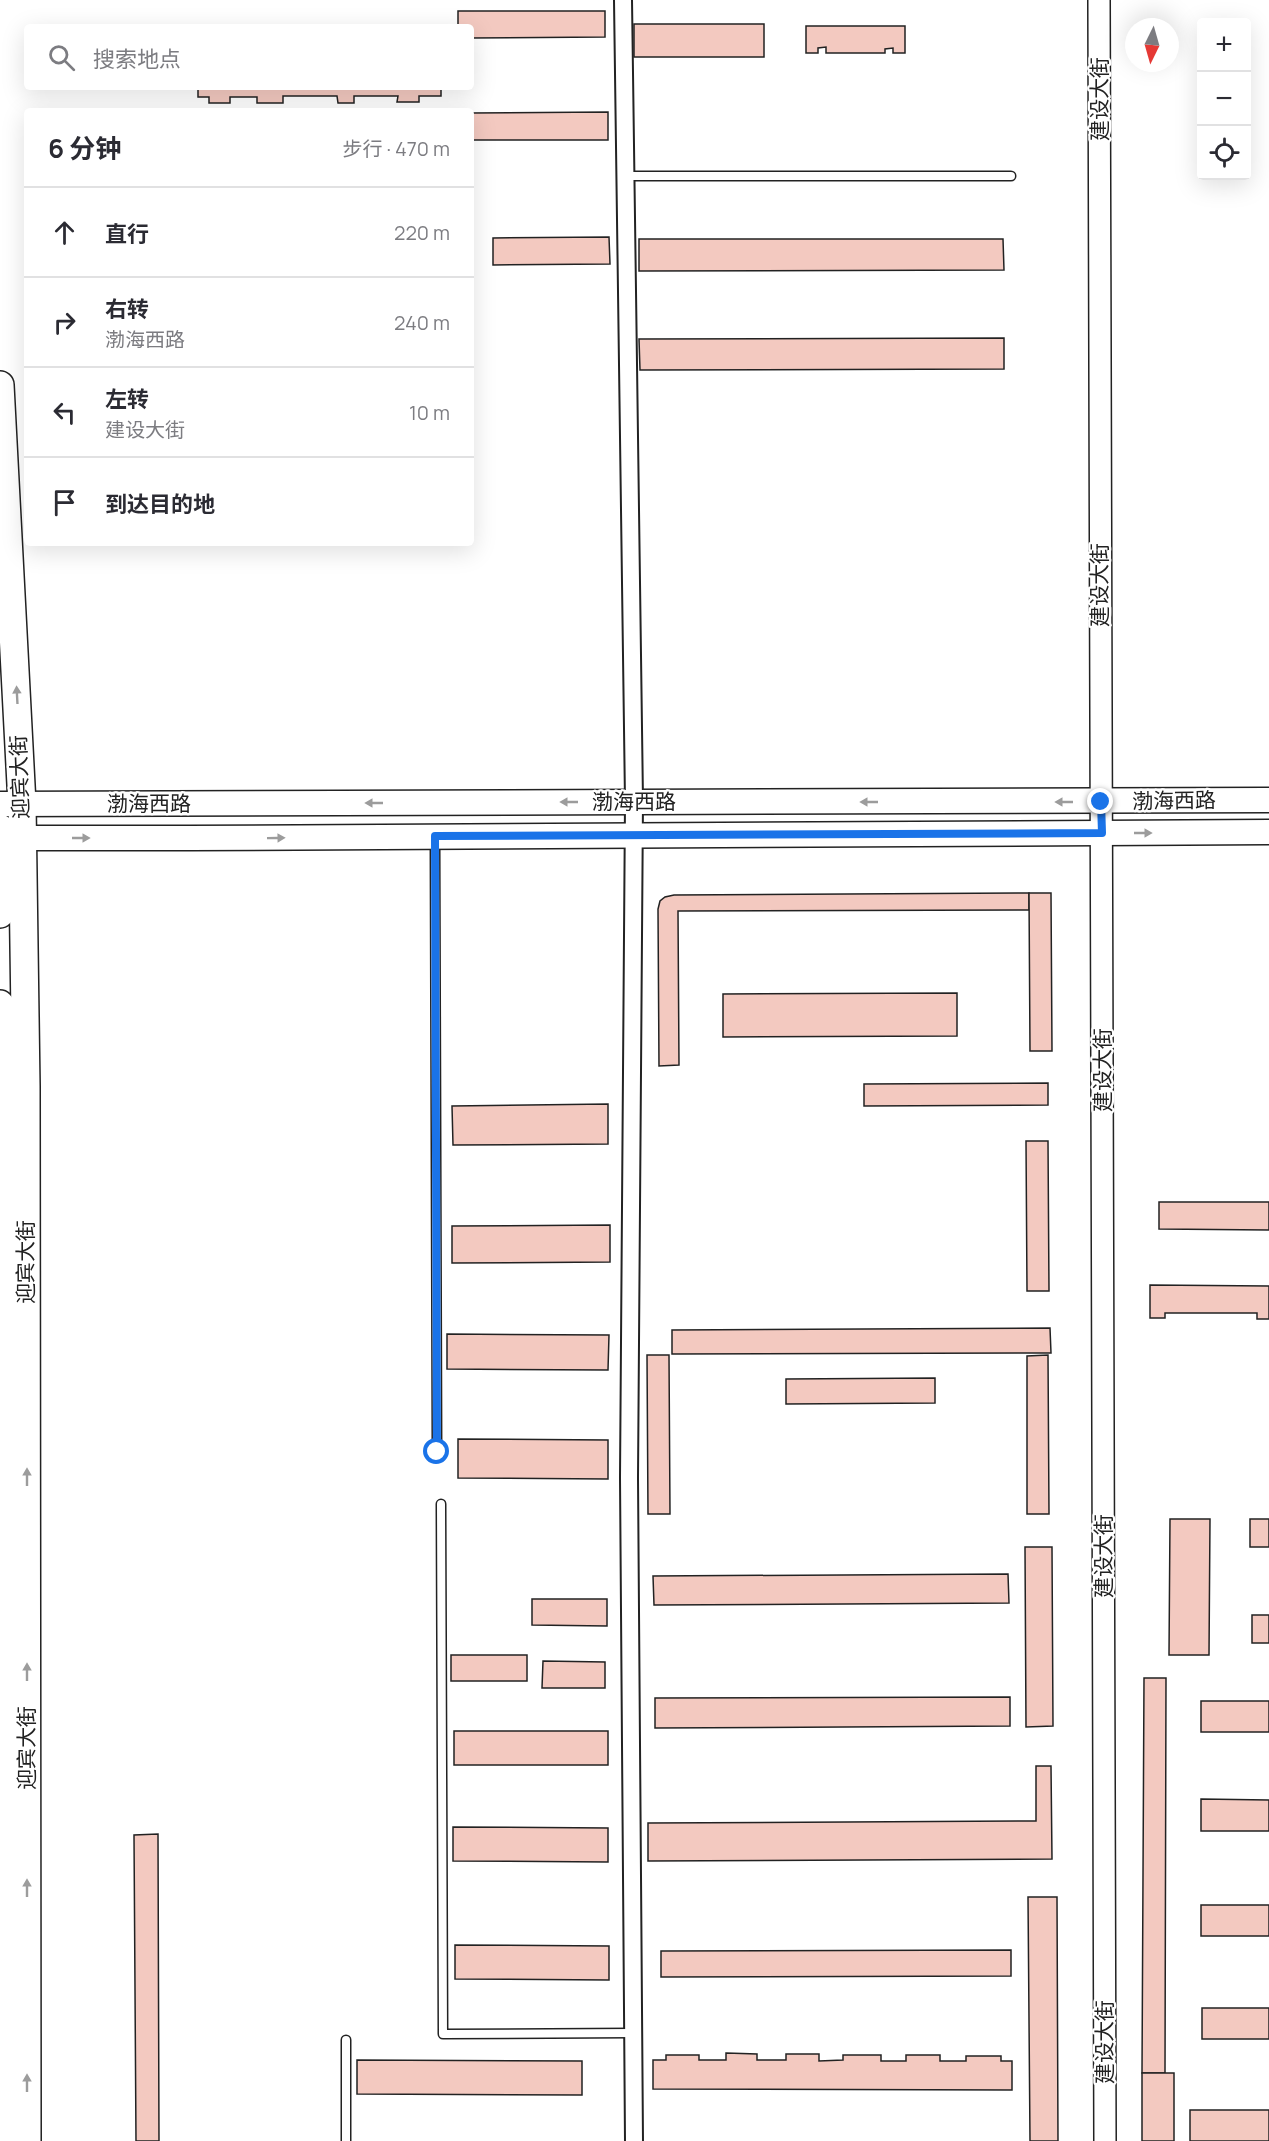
<!DOCTYPE html>
<html lang="zh">
<head>
<meta charset="utf-8">
<style>
	:root { --surface:#fff; --page:#f2f2f3; --text:#2b2b33; --muted:#7c7c81; --line:#e1e1e2 }
	body { margin:0; font-family:Manrope,"Noto Sans SC",sans-serif; background:var(--page); color:var(--text) }
	.controls { position:absolute; right:18px; top:18px; display:grid; overflow:hidden; border-radius:6px; box-shadow:0 6px 24px #0002 }
	.controls button { width:54px; height:54px; display:grid; place-items:center; padding:0; border:0; border-bottom:2px solid var(--line); background:var(--surface); color:var(--text); font:30px sans-serif }
	.compass { position:absolute; left:1125px; top:18px; width:54px; height:54px; border-radius:50%; background:var(--surface); box-shadow:0 6px 24px #0002; rotate:185deg }
	.stop { position:absolute; width:18px; height:18px; margin:-14px; border:4px solid #1a73e8; border-radius:50%; background:#fff }
	.stop.end { background:#1a73e8; border-color:#fff; box-shadow:0 2px 6px #0008 }
	.list { margin:0; padding:0; list-style:none }
	h2 { display:flex; justify-content:space-between; align-items:center; height:78px; margin:0; padding:0 24px; font-size:26px }
	h2 small { font-size:20px; font-weight:400; color:var(--muted) }
	.list li { display:grid; grid-template-columns:39px 1fr auto; gap:18px; align-items:center; box-sizing:border-box; height:90px; padding:0 24px; border-top:2px solid var(--line) }
	.list b { display:block; font-size:22px; white-space:nowrap }
	.list p { margin:0; font-size:20px; white-space:nowrap; color:var(--muted) }
	.list em { font-size:20px; font-style:normal; color:var(--muted) }
	.icon { flex:none; width:33px; height:33px; fill:none; stroke:currentColor; stroke-width:2; stroke-linecap:round; stroke-linejoin:round }
	.map { position:relative; flex:none; width:1269px; height:2141px; overflow:hidden }
	.search { position:absolute; background:var(--surface); box-shadow:0 6px 24px #0002; left:24px; top:24px; width:450px; height:66px; display:flex; align-items:center; gap:15px; box-sizing:border-box; padding:0 21px; border-radius:6px; color:var(--muted); font-size:22px }
	.panel { position:absolute; background:var(--surface); box-shadow:0 6px 24px #0002; left:24px; top:108px; width:450px; height:438px; border-radius:6px }
	.map>svg:first-child { display:block }
	.building { fill:#f3c9c0; stroke:#222; stroke-width:1.5 }
	.lines { fill:none; stroke-linecap:round; stroke-linejoin:round }
	.service-casing { stroke:#222; stroke-width:11 }
	.minor-casing { stroke:#222; stroke-width:20 }
	.tertiary-casing { stroke:#222; stroke-width:24 }
	.secondary-casing { stroke:#222; stroke-width:27 }
	.primary-casing { stroke:#222; stroke-width:30 }
	.service { stroke:#fff; stroke-width:8 }
	.minor { stroke:#fff; stroke-width:16 }
	.tertiary { stroke:#fff; stroke-width:21 }
	.secondary { stroke:#fff; stroke-width:24 }
	.primary { stroke:#fff; stroke-width:27 }
	.oneway { fill:#9c9c9c }
	.route { stroke:#1a73e8; stroke-width:8 }
	.labels { text-anchor:middle; stroke-width:4.5; stroke-linejoin:round; paint-order:stroke }
	.street-label { font-size:21px; fill:#222; stroke:#fff }
</style>
</head>
<body>
<div class="map">
<svg width="1269" height="2141" viewBox="0 0 1269 2141">
	<rect width="100%" height="100%" fill="#fff"/>
	<!-- building -->
	<g class="building">
		<polygon points="458,11 605,11 605,37 471,38 471,27 458,27"/>
		<rect x="634" y="24" width="130" height="33"/>
		<polygon points="806,26 905,26 905,53 893,53 893,48 885,49 885,53 826,53 826,47 818,48 818,53 806,53"/>
		<polygon points="198,87 441,87 441,96 419,96 419,102 397,102 398,96 354,96 354,103 338,103 337,96 283,96 283,103 257,103 257,97 230,97 230,103 209,103 209,97 198,97"/>
		<polygon points="608,112 608,140 471,140 471,113"/>
		<polygon points="609,237 610,264 493,265 493,238"/>
		<polygon points="639,239 1003,239 1004,270 639,271"/>
		<polygon points="1004,338 1004,369 640,370 639,339"/>
		<polygon points="1029,893 1029,910 678,911 679,1065 659,1066 658,909 660,901 665,897 674,895"/>
		<polygon points="1029,893 1051,893 1052,1051 1030,1051"/>
		<polygon points="957,993 957,1036 723,1037 723,994"/>
		<polygon points="1048,1083 1048,1105 864,1106 864,1084"/>
		<polygon points="608,1104 608,1144 453,1145 452,1106"/>
		<polygon points="1026,1141 1048,1141 1049,1291 1027,1291"/>
		<polygon points="1159,1202 1269,1202 1269,1230 1159,1229"/>
		<polygon points="610,1225 610,1262 452,1263 452,1226"/>
		<polygon points="1150,1285 1269,1286 1269,1319 1257,1319 1257,1313 1165,1313 1165,1318 1150,1318"/>
		<polygon points="1050,1328 1051,1353 672,1354 672,1330"/>
		<polygon points="447,1334 609,1335 608,1370 447,1369"/>
		<polygon points="647,1355 669,1355 670,1514 648,1514"/>
		<polygon points="1048,1355 1049,1514 1027,1514 1027,1356"/>
		<polygon points="935,1378 935,1403 786,1404 786,1379"/>
		<polygon points="458,1439 608,1440 608,1479 458,1478"/>
		<polygon points="1170,1519 1210,1519 1209,1655 1169,1655"/>
		<rect x="1250" y="1519" width="19" height="28"/>
		<polygon points="1025,1547 1052,1547 1053,1726 1026,1727"/>
		<polygon points="1008,1574 1009,1603 654,1605 653,1576"/>
		<polygon points="532,1599 607,1599 607,1626 532,1625"/>
		<rect x="1252" y="1615" width="17" height="28"/>
		<rect x="451" y="1655" width="76" height="26"/>
		<polygon points="543,1661 605,1662 605,1688 542,1688"/>
		<polygon points="1144,1678 1166,1678 1165,2073 1142,2073"/>
		<polygon points="1010,1697 1010,1726 655,1728 655,1698"/>
		<rect x="1201" y="1701" width="68" height="31"/>
		<rect x="454" y="1731" width="154" height="34"/>
		<polygon points="1036,1766 1051,1766 1052,1859 648,1861 648,1823 1036,1821"/>
		<polygon points="1201,1799 1269,1800 1269,1831 1201,1831"/>
		<polygon points="453,1827 608,1828 608,1862 453,1861"/>
		<polygon points="158,1834 159,2141 136,2141 134,1835"/>
		<polygon points="1028,1897 1057,1897 1058,2141 1030,2141"/>
		<rect x="1201" y="1905" width="68" height="31"/>
		<polygon points="455,1945 609,1946 609,1980 455,1979"/>
		<polygon points="1011,1950 1011,1976 661,1977 661,1951"/>
		<rect x="1202" y="2008" width="67" height="31"/>
		<polygon points="726,2053 757,2054 757,2060 786,2060 786,2054 819,2054 819,2061 843,2060 843,2055 881,2055 881,2061 906,2061 906,2055 940,2055 940,2061 966,2061 966,2056 1001,2056 1001,2061 1012,2061 1012,2090 653,2089 653,2060 666,2060 666,2055 699,2055 699,2060 726,2060"/>
		<polygon points="357,2060 582,2061 582,2095 357,2094"/>
		<rect x="1142" y="2073" width="32" height="68"/>
		<rect x="1190" y="2110" width="79" height="31"/>
	</g>
	<g class="lines">
		<!-- service casing -->
		<g class="service-casing">
			<g id="service">
				<polyline points="627,176 1011,176"/>
				<polyline points="435,838 437,1452"/>
				<polyline points="441,1504 443,2034 633,2033"/>
				<polyline points="346,2040 346,2141"/>
			</g>
		</g>
		<!-- minor casing -->
		<g class="minor-casing">
			<polyline id="minor" points="623,0 634,801 629,1478 634,2141"/>
		</g>
		<!-- tertiary casing -->
		<g class="tertiary-casing">
			<polyline id="tertiary" points="1099,0 1105,2141"/>
		</g>
		<!-- secondary casing -->
		<g class="secondary-casing">
			<g id="secondary">
				<polyline points="0,804 1269,800"/>
				<polyline points="2,838 190,838 1269,832"/>
			</g>
		</g>
		<!-- primary casing -->
		<g class="primary-casing">
			<g id="primary">
				<polyline points="0,385 22,804 26,1087 27,2141"/>
				<polyline points="0,828 0,914"/>
				<polyline points="0,1004 5,2141"/>
			</g>
		</g>
		<!-- service -->
		<use href="#service" class="service"/>
		<!-- minor -->
		<use href="#minor" class="minor"/>
		<!-- tertiary -->
		<use href="#tertiary" class="tertiary"/>
		<!-- secondary -->
		<use href="#secondary" class="secondary"/>
		<!-- primary -->
		<use href="#primary" class="primary"/>
	</g>
	<!-- one-way arrows -->
	<defs><path id="oneway-solid" d="M-6-.8H1V-3.2L6.5 0L1 3.2V.8H-6Z" transform="scale(1.5)"/></defs>
	<g class="oneway">
		<use href="#oneway-solid" transform="translate(17 695) rotate(-93)"/>
		<use href="#oneway-solid" transform="translate(569 802) rotate(180)"/>
		<use href="#oneway-solid" transform="translate(869 802) rotate(-180)"/>
		<use href="#oneway-solid" transform="translate(1064 802) rotate(-180)"/>
		<use href="#oneway-solid" transform="translate(374 803) rotate(180)"/>
		<use href="#oneway-solid" transform="translate(1143 833)"/>
		<use href="#oneway-solid" transform="translate(81 838)"/>
		<use href="#oneway-solid" transform="translate(276 838) rotate(-1)"/>
		<use href="#oneway-solid" transform="translate(27 1477) rotate(-90)"/>
		<use href="#oneway-solid" transform="translate(27 1672) rotate(-90)"/>
		<use href="#oneway-solid" transform="translate(27 1888) rotate(-90)"/>
		<use href="#oneway-solid" transform="translate(27 2083) rotate(-90)"/>
	</g>
	<g class="lines">
		<!-- route -->
		<polyline class="route" points="437,1452 435,836 1102,833 1101,802"/>
	</g>
	<g class="labels">
		<!-- street labels -->
		<g class="street-label">
			<text transform="translate(1100 99) rotate(-90)" y="7">建设大街</text>
			<text transform="translate(1100 585) rotate(-90)" y="7">建设大街</text>
			<text transform="translate(20 777) rotate(-92)" y="7">迎宾大街</text>
			<text transform="translate(1174 801) rotate(-1)" y="7">渤海西路</text>
			<text x="634" y="809">渤海西路</text>
			<text x="149" y="811">渤海西路</text>
			<text transform="translate(1103 1070) rotate(-90)" y="7">建设大街</text>
			<text transform="translate(26 1262) rotate(-90)" y="7">迎宾大街</text>
			<text transform="translate(1104 1556) rotate(-90)" y="7">建设大街</text>
			<text transform="translate(27 1748) rotate(-90)" y="7">迎宾大街</text>
			<text transform="translate(1105 2042) rotate(-90)" y="7">建设大街</text>
		</g>
	</g>
</svg>
<div class="controls">
<button>+</button>
<button>−</button>
<button><svg class="icon" aria-label="locate" viewBox="0 0 24 24"><circle cx="12" cy="12" r="6"/><path d="M12 2v4M12 18v4M2 12h4M18 12h4"/></svg></button>
</div>
<svg class="compass" viewBox="-18 -18 36 36"><path d="M0-13l5 13h-10z" fill="#e53935"/><path d="M0 13l5-13h-10z" fill="#7c7c81"/></svg>
<div class="stop" style="left:437px;top:1452px"></div>
<div class="stop end" style="left:1101px;top:802px"></div>
<div class="search"><svg class="icon" aria-label="search" viewBox="0 0 24 24"><circle cx="10" cy="10" r="6"/><path d="M15 15l6 6"/></svg>搜索地点</div>
<section class="panel">
<h2>6 分钟<small>步行 · 470 m</small></h2>
<ul class="list">
<li><svg class="icon" aria-label="ahead" viewBox="0 0 24 24"><path d="M12 20V5M6 11l6-6 6 6"/></svg><div><b>直行</b></div><em>220 m</em></li>
<li><svg class="icon" aria-label="right" viewBox="0 0 24 24"><path d="M7 20v-9h11M14 6l5 5-5 5"/></svg><div><b>右转</b><p>渤海西路</p></div><em>240 m</em></li>
<li><svg class="icon" aria-label="left" viewBox="0 0 24 24"><path d="M17 20v-9H6M10 6l-5 5 5 5"/></svg><div><b>左转</b><p>建设大街</p></div><em>10 m</em></li>
<li><svg class="icon" aria-label="arrive" viewBox="0 0 24 24"><path d="M6 21V4h12l-3 4 3 4H6"/></svg><div><b>到达目的地</b></div></li>
</ul>
</section>
</div>
</body>
</html>
